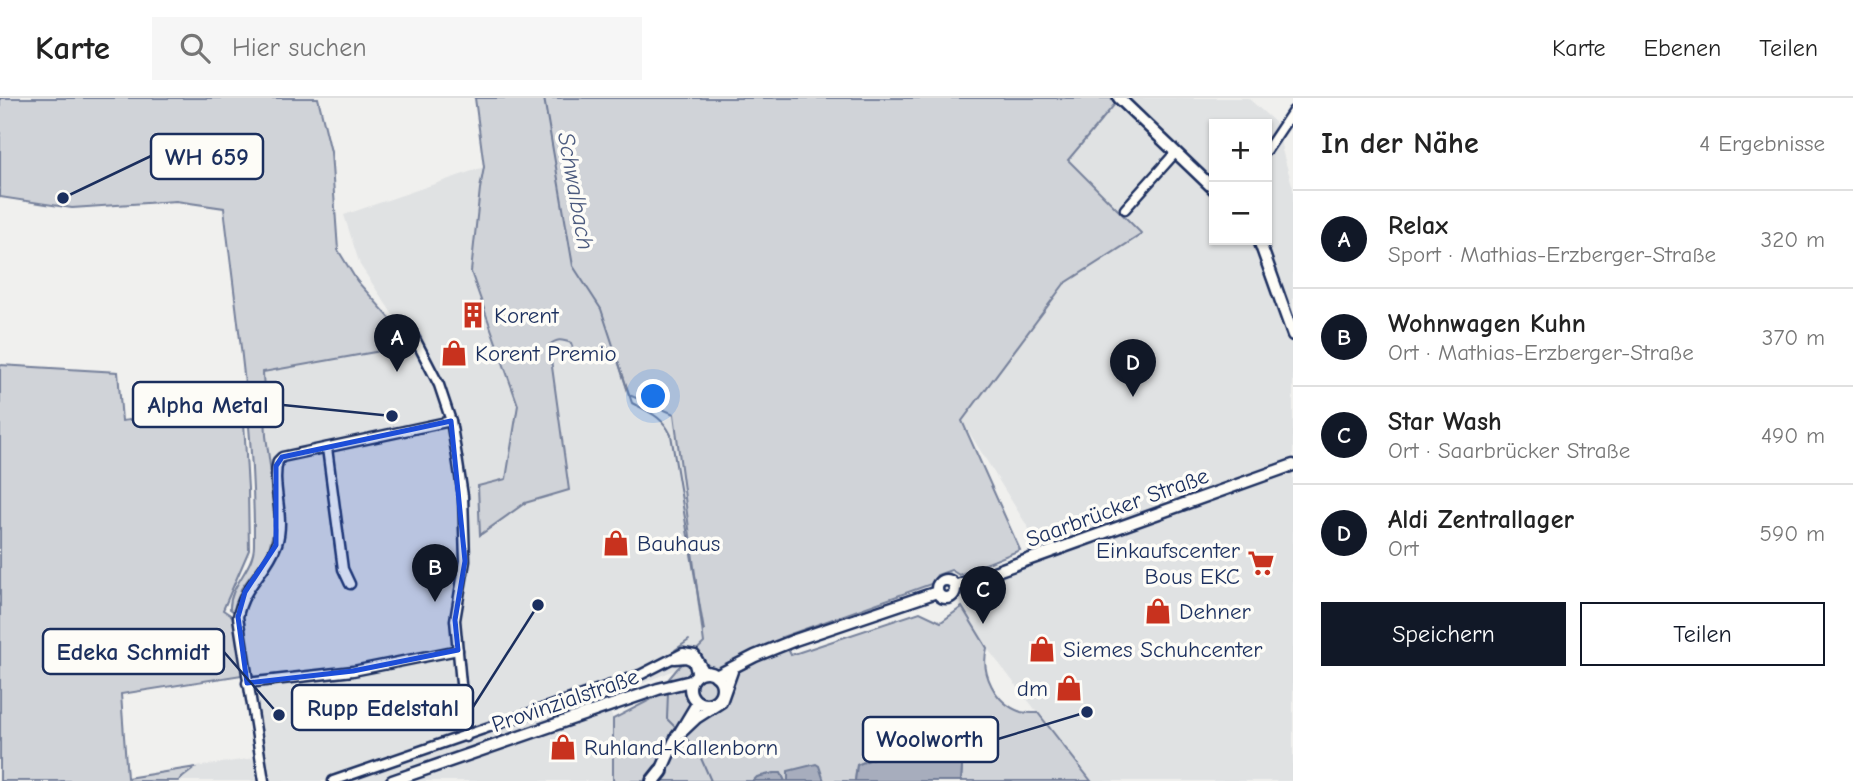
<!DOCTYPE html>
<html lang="de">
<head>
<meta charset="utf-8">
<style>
	:root { --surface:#fff; --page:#f6f6f6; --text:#222; --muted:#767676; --line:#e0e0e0; --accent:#111827 }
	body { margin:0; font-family:"Comic Neue",sans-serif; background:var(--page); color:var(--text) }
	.controls { position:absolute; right:21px; top:21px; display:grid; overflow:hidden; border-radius:0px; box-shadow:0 2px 5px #0004 }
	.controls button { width:63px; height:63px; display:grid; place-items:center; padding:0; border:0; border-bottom:2px solid var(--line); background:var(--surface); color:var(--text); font:35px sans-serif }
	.you { position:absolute; left:654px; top:299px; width:24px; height:24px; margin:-18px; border:5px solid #fff; border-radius:50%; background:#1a73e8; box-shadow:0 0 0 10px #1a73e833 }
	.badge { display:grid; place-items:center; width:46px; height:46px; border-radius:50%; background:var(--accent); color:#fff; font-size:23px; font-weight:700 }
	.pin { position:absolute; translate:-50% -58px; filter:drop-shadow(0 2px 4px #0008) }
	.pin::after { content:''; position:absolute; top:37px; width:24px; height:21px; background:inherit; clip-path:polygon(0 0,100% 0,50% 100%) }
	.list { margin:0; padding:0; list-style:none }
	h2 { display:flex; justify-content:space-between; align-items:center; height:91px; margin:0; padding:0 28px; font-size:30px }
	h2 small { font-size:23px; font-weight:400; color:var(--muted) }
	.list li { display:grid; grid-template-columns:46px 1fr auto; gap:21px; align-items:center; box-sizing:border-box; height:98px; padding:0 28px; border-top:2px solid var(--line) }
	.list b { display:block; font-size:26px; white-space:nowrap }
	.list p { margin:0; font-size:23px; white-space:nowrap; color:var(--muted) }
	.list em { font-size:23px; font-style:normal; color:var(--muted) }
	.actions { display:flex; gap:14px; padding:21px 28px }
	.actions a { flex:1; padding:16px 0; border:2px solid var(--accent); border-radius:0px; text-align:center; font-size:24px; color:var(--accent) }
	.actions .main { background:var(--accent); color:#fff }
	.icon { flex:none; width:38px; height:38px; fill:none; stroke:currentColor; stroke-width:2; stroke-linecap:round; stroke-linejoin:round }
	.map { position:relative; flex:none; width:1293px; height:683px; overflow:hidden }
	header { display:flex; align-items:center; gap:42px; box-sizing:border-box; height:98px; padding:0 35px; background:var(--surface); border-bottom:2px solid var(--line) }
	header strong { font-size:33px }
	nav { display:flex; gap:38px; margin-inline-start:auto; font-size:24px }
	.search { width:490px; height:63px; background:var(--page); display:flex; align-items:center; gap:18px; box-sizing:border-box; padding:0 24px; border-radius:0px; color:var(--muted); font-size:26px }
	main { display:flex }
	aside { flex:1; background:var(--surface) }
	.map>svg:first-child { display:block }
	.built { fill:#e0e2e3; fill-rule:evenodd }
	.green { fill:#d0d3d8; stroke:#76819b; stroke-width:2 }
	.water { fill:#a7adbd; stroke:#6f7b97; stroke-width:2 }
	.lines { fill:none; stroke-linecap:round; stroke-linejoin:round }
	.stream { stroke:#6f7b97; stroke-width:2 }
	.minor-casing { stroke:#1b2f5e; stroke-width:13 }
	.major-casing { stroke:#1b2f5e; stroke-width:15 }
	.highway-casing { stroke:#1b2f5e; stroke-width:18 }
	.minor { stroke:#fdfcf7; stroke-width:8 }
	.major { stroke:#fdfcf7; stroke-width:10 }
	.highway { stroke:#fdfcf7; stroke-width:12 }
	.marked { fill:#1d4ed8; fill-opacity:0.2; stroke:#1d4ed8; stroke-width:5; stroke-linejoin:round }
	.labels { text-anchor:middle; stroke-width:7; stroke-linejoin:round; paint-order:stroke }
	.poi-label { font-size:23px; fill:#1b2f5e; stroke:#fdfcf7; text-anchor:start }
	.street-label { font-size:23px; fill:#1b2f5e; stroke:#fdfcf7 }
	.water-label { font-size:24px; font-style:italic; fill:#4c5b7f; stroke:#fdfcf7 }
	.leader { fill:none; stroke:#1b2f5e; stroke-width:2.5 }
	.callout-dot { fill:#1b2f5e; stroke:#fdfcf7; stroke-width:2.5 }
	.callout { fill:#fdfcf7; stroke:#1b2f5e; stroke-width:2.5 }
	.callout-label { font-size:24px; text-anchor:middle; font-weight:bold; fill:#1b2f5e }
</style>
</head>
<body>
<header>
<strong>Karte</strong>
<div class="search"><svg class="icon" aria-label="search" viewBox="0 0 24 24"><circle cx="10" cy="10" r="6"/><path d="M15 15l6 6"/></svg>Hier suchen</div>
<nav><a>Karte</a><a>Ebenen</a><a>Teilen</a></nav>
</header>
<main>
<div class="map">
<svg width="1293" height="683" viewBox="0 0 1293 683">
	<rect width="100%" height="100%" fill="#f0f0ee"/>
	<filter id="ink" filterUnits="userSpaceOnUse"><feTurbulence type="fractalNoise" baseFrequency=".0143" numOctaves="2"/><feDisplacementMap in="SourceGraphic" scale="14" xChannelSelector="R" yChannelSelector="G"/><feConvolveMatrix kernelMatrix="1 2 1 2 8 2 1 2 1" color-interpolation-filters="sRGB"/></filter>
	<g filter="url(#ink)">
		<!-- built -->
		<g class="built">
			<path d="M1119 0H1248L1278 27 1282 52 1293 90V683H1091L987 550 957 500 962 489 1047 460 962 323 1064 186 1142 136 1068 62ZM1214 26H1267V142H1214Z"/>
			<polygon points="484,69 480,91 471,174 518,307 506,381 481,437 525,405 569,392 549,247 555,242 563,241 571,245 575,256 614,250 629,297 674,316 704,545 677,571 605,601 613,621 613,683 178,683 196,669 254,660 235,520 241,491 268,454 277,420 266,338 263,274 413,247 360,167 344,117"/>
		</g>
		<!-- green -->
		<g class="green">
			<path d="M0 0H318L331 54 338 152 357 183 414 247 263 274 266 338 277 420 268 454 241 491 236 515 230 511C229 487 254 471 254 447 255 335 237 222 224 110L176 103 72 110 0 99Z"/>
			<path d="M475 0H1111L1115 6 1068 62 1142 136 1064 186 962 323 1020 452 959 477 951 472 937 477 931 486 782 539 791 557 920 514 941 524 962 509 987 550C980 575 995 605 1021 614 1025 615 1033 615 1038 615L1091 683H961L964 641 935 638 905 657H881L857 667 855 683H613V621L652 601 677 571 704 545 674 316 629 297 614 250 575 256 571 245C561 241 557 241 549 247L569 392 525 405 480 437 478 388 506 381 518 307 471 174 480 91 484 69Z"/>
			<polygon points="0,267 118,274 122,323 243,308 248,391 249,452 223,512 235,520 242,577 121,596 127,680 196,669 178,683 0,683"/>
		</g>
		<!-- water -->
		<g class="water">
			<polygon points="935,638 964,641 961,683 855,683 857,667 881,657 905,657"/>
			<polygon points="816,666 819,668 824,683 788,683 788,673"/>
			<polygon points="774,675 781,675 785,683 753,683 757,679"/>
		</g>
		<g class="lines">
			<!-- stream -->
			<g class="stream">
				<path d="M544 0 573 168 601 211 632 305C649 314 663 319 671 337L704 533"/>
				<polyline points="675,552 689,542"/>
				<polyline points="668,594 667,621 676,630"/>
				<polyline points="683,636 700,658 711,683"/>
			</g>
			<!-- minor casing -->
			<g class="minor-casing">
				<g id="minor">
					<polyline points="1267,52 1293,13"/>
					<polyline points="1125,111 1176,54"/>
					<polyline points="411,233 439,287 451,323 457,359 463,398 465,463 455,522 466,639"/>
					<polyline points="327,350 343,471 350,486"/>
					<polyline points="675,561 686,560 693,563 697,577"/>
					<polyline points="247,585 353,573 458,552"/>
					<path d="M264 683 238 519C243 488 267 474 277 446 286 418 271 389 278 363L282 359 451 323"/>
					<polyline points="333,683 640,577 683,555 695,557 705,574"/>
				</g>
			</g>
			<!-- major casing -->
			<g class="major-casing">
				<g id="major">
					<polyline points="1119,0 1214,91"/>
					<polyline points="1259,142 1293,237"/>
					<circle cx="946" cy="491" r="9"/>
					<polyline points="955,488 1293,367"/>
					<circle cx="706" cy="590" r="16"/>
					<polyline points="716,578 755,558 795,542 937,494"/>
					<polyline points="677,638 696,620 721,604 732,573"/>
					<polyline points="661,673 674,644 698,604"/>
					<polyline points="392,683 658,591 691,583"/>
				</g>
			</g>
			<!-- highway casing -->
			<g class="highway-casing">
				<polyline id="highway" points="653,683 661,673"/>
			</g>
			<!-- minor -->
			<use href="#minor" class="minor"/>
			<!-- major -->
			<use href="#major" class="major"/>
			<!-- highway -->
			<use href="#highway" class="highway"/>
		</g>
	</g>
	<!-- marked area -->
	<path class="marked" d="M451 323 465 463 455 522 458 552 353 573 247 585 238 519 245 494 276 447V368L282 359Z"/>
	<!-- icons -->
	<defs>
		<g id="building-bare" transform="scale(2.1)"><path d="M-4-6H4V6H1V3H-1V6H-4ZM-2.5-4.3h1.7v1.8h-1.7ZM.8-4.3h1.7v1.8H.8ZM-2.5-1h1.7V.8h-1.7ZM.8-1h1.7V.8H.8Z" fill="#c8321e" stroke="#fdfcf7" stroke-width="2.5" paint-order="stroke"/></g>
		<g id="shop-bare" transform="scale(2.1)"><path d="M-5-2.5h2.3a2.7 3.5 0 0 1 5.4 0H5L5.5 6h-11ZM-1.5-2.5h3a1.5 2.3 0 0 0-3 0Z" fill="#c8321e" stroke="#fdfcf7" stroke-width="2.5" paint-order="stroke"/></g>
		<g id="supermarket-bare" transform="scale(2.1)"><path d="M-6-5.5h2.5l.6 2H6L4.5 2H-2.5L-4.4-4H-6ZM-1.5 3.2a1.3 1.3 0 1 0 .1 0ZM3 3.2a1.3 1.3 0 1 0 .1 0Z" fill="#c8321e" stroke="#fdfcf7" stroke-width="2.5" paint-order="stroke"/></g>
	</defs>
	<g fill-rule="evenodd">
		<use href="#building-bare" x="473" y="217"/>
		<use href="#shop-bare" x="454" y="255"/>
		<use href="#shop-bare" x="616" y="445"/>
		<use href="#supermarket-bare" x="1261" y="465"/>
		<use href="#shop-bare" x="1158" y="513"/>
		<use href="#shop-bare" x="1042" y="551"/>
		<use href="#shop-bare" x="1069" y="590"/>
		<use href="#shop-bare" x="563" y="649"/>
	</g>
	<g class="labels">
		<!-- poi labels -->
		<g class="poi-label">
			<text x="494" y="225">Korent</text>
			<text x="475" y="263">Korent Premio</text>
			<text x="637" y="453">Bauhaus</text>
			<text x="1240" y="460" text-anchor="end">Einkaufscenter<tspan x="1240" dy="26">Bous EKC</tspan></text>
			<text x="1179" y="521">Dehner</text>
			<text x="1063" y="559">Siemes Schuhcenter</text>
			<text x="1048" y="598" text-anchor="end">dm</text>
			<text x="584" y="657">Ruhland-Kallenborn</text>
		</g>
		<!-- street labels -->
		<g class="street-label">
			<text transform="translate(1117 409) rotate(-20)" y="8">Saarbrücker Straße</text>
			<text transform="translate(565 602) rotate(-19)" y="8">Provinzialstraße</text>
		</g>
		<!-- water labels -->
		<g class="water-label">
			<text transform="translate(576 93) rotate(80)" y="8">Schwalbach</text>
		</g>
	</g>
	<!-- callouts -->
	<path class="leader" d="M63 100L151 58M392 318L283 307M279 617L224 554M538 507L473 609M1087 614L998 641"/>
	<g class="callout-dot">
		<circle cx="63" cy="100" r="7"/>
		<circle cx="392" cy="318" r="7"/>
		<circle cx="279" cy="617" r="7"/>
		<circle cx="538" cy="507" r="7"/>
		<circle cx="1087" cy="614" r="7"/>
	</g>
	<g class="callout">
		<rect x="151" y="36" width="112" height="45" rx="7"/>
		<rect x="133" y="284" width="150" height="45" rx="7"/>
		<rect x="43" y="531" width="181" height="45" rx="7"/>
		<rect x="292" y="587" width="181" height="45" rx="7"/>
		<rect x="863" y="619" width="135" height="45" rx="7"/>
	</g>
	<g class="callout-label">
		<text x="207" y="67">WH 659</text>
		<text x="208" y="315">Alpha Metal</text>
		<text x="133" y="562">Edeka Schmidt</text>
		<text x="383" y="618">Rupp Edelstahl</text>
		<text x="930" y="649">Woolworth</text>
	</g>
</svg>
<div class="controls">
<button>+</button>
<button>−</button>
</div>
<div class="you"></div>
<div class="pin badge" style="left:397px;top:274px">A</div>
<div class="pin badge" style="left:435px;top:504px">B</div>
<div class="pin badge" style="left:983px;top:526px">C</div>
<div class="pin badge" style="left:1133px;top:299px">D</div>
</div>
<aside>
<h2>In der Nähe<small>4 Ergebnisse</small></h2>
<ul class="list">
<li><span class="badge">A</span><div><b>Relax</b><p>Sport · Mathias-Erzberger-Straße</p></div><em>320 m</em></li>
<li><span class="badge">B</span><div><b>Wohnwagen Kuhn</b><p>Ort · Mathias-Erzberger-Straße</p></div><em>370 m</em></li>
<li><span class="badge">C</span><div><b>Star Wash</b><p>Ort · Saarbrücker Straße</p></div><em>490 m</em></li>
<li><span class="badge">D</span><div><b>Aldi Zentrallager</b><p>Ort</p></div><em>590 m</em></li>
</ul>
<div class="actions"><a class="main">Speichern</a><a>Teilen</a></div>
</aside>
</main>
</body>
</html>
